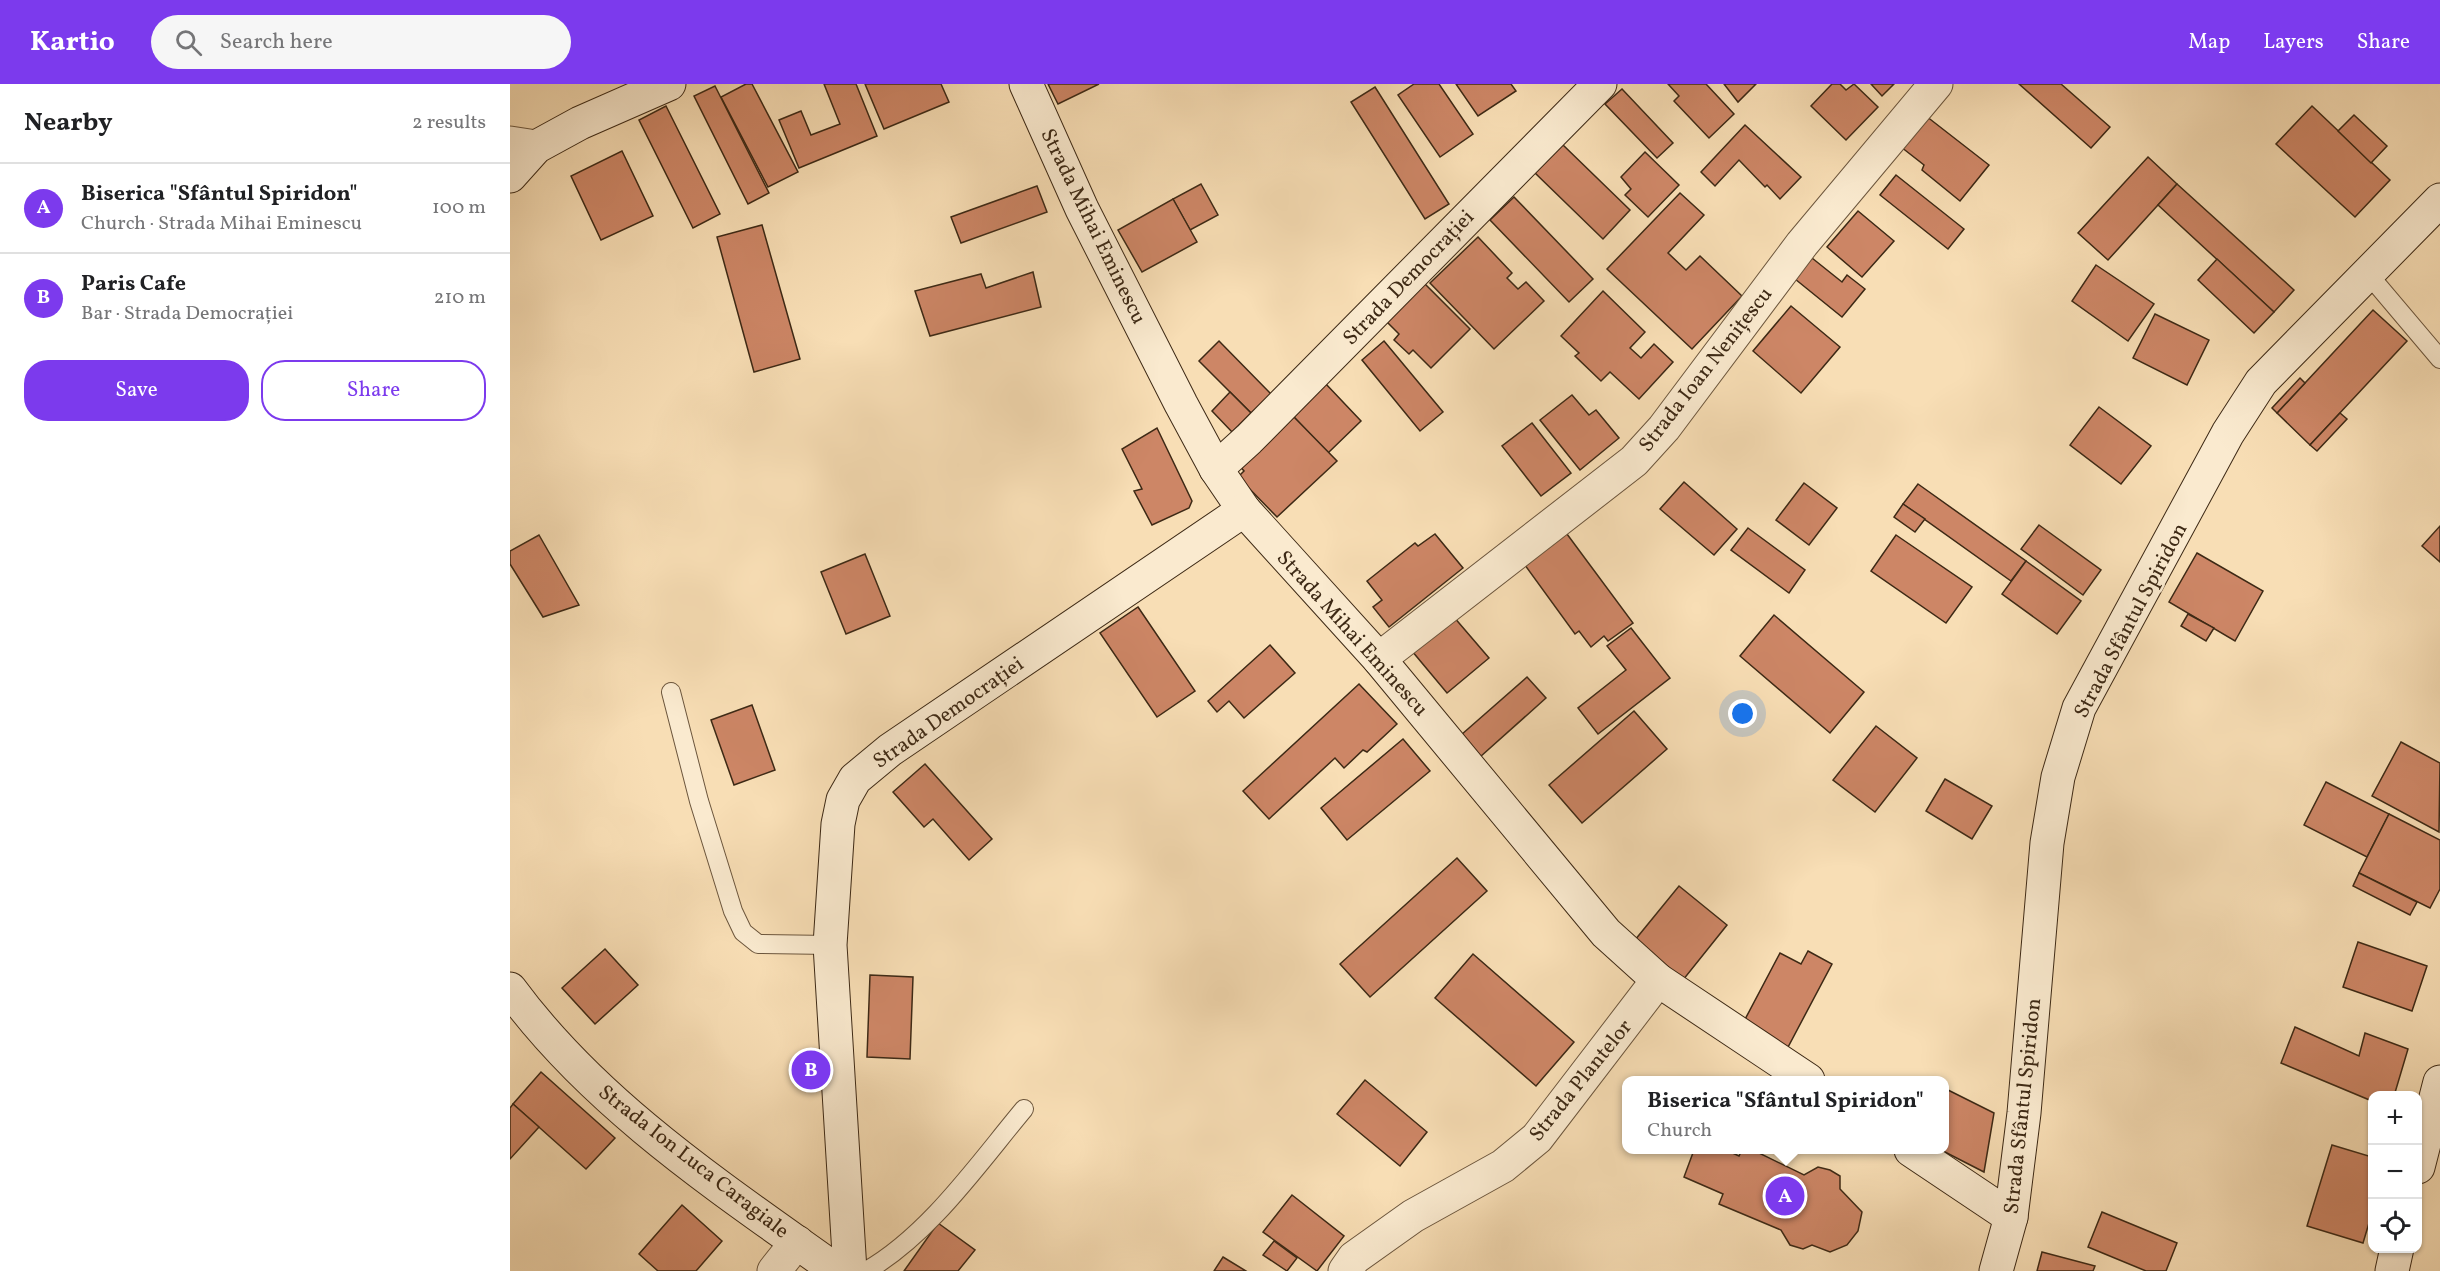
<!DOCTYPE html>
<html lang="en">
<head>
<meta charset="utf-8">
<style>
	:root { --surface:#fff; --page:#f6f6f6; --text:#202124; --muted:#757577; --line:#e0e0e0; --accent:#7c3aed }
	body { margin:0; font-family:Vollkorn,serif; background:var(--page); color:var(--text) }
	.controls { position:absolute; right:18px; bottom:18px; display:grid; overflow:hidden; border-radius:12px; box-shadow:0 2px 4px #0004 }
	.controls button { width:54px; height:54px; display:grid; place-items:center; padding:0; border:0; border-bottom:2px solid var(--line); background:var(--surface); color:var(--text); font:30px sans-serif }
	.you { position:absolute; left:1233px; top:630px; width:21px; height:21px; margin:-15px; border:4px solid #fff; border-radius:50%; background:#1a73e8; box-shadow:0 0 0 9px #1a73e833 }
	.badge { display:grid; place-items:center; width:39px; height:39px; border-radius:50%; background:var(--accent); color:#fff; font-size:20px; font-weight:700 }
	.pin { position:absolute; translate:-50% -50%; border:3px solid #fff; box-shadow:0 2px 6px #0006 }
	.popup { position:absolute; left:1112px; top:992px; width:327px; height:78px; box-sizing:border-box; display:grid; place-content:center; border-radius:12px; background:var(--surface); filter:drop-shadow(0 2px 4px #0005); font-size:20px; white-space:nowrap; color:var(--muted) }
	.popup b { font-size:22px; color:var(--text) }
	.popup::after { content:''; position:absolute; left:50%; top:100%; margin-left:-12px; border:12px solid transparent; border-top-color:var(--surface) }
	.list { margin:0; padding:0; list-style:none }
	h2 { display:flex; justify-content:space-between; align-items:center; height:78px; margin:0; padding:0 24px; font-size:26px }
	h2 small { font-size:20px; font-weight:400; color:var(--muted) }
	.list li { display:grid; grid-template-columns:39px 1fr auto; gap:18px; align-items:center; box-sizing:border-box; height:90px; padding:0 24px; border-top:2px solid var(--line) }
	.list b { display:block; font-size:22px; white-space:nowrap }
	.list p { margin:0; font-size:20px; white-space:nowrap; color:var(--muted) }
	.list em { font-size:20px; font-style:normal; color:var(--muted) }
	.actions { display:flex; gap:12px; padding:18px 24px }
	.actions a { flex:1; padding:14px 0; border:2px solid var(--accent); border-radius:24px; text-align:center; font-size:21px; color:var(--accent) }
	.actions .main { background:var(--accent); color:#fff }
	.icon { flex:none; width:33px; height:33px; fill:none; stroke:currentColor; stroke-width:2; stroke-linecap:round; stroke-linejoin:round }
	.map { position:relative; flex:none; width:1930px; height:1187px; overflow:hidden }
	header { display:flex; align-items:center; gap:36px; box-sizing:border-box; height:84px; padding:0 30px; background:var(--accent); color:#fff }
	header strong { font-size:28px }
	nav { display:flex; gap:33px; margin-inline-start:auto; font-size:21px }
	.search { width:420px; height:54px; background:var(--page); display:flex; align-items:center; gap:15px; box-sizing:border-box; padding:0 21px; border-radius:33px; color:var(--muted); font-size:22px }
	main { display:flex }
	aside { flex:1; background:var(--surface) }
	.map>svg:first-child { display:block }
	.building { fill:#cd8666; stroke:#3d2915; stroke-width:1.5 }
	.lines { fill:none; stroke-linecap:round; stroke-linejoin:round }
	.lane-casing { stroke:#6c563d; stroke-width:20 }
	.street-casing { stroke:#6c563d; stroke-width:35 }
	.secondary-casing { stroke:#3d2915; stroke-width:35 }
	.lane { stroke:#faeacf; stroke-width:18 }
	.street { stroke:#faeacf; stroke-width:33 }
	.secondary { stroke:#faeacf; stroke-width:33 }
	.labels { text-anchor:middle; stroke-width:5; stroke-linejoin:round; paint-order:stroke }
	.street-label { font-size:21px; fill:#3d2915; stroke:#faeacf }
</style>
</head>
<body>
<header>
<strong>Kartio</strong>
<div class="search"><svg class="icon" aria-label="search" viewBox="0 0 24 24"><circle cx="10" cy="10" r="6"/><path d="M15 15l6 6"/></svg>Search here</div>
<nav><a>Map</a><a>Layers</a><a>Share</a></nav>
</header>
<main>
<aside>
<h2>Nearby<small>2 results</small></h2>
<ul class="list">
<li><span class="badge">A</span><div><b>Biserica &quot;Sfântul Spiridon&quot;</b><p>Church · Strada Mihai Eminescu</p></div><em>100 m</em></li>
<li><span class="badge">B</span><div><b>Paris Cafe</b><p>Bar · Strada Democrației</p></div><em>210 m</em></li>
</ul>
<div class="actions"><a class="main">Save</a><a>Share</a></div>
</aside>
<div class="map">
<svg width="1930" height="1187" viewBox="0 0 1930 1187">
	<rect width="100%" height="100%" fill="#f8deb5"/>
	<filter id="stains"><feTurbulence type="fractalNoise" baseFrequency=".00333" numOctaves="4"/><feColorMatrix values="0 0 0 0 .2 0 0 0 0 .09 0 0 0 0 .02 0 0 0 .5 -.17"/></filter>
	<radialGradient id="worn" r=".72"><stop offset=".6" stop-color="#630" stop-opacity="0"/><stop offset="1" stop-color="#630" stop-opacity=".3"/></radialGradient>
	<!-- building -->
	<g class="building">
		<polygon points="236,0 242,0 288,88 258,103 211,13"/>
		<polygon points="314,0 346,0 367,52 289,84 269,36 291,27 301,51 330,40"/>
		<polygon points="355,0 431,0 439,18 374,45"/>
		<polygon points="538,0 589,0 548,20"/>
		<polygon points="904,0 929,0 963,50 930,73 888,11"/>
		<polygon points="946,0 1001,0 1006,7 968,32"/>
		<polygon points="1158,0 1196,0 1224,30 1199,54 1164,17 1169,12"/>
		<polygon points="1214,0 1246,0 1228,18"/>
		<polygon points="1322,0 1330,0 1336,6 1344,0 1368,23 1336,56 1301,22"/>
		<polygon points="1361,0 1384,0 1372,12"/>
		<polygon points="1509,0 1551,0 1600,43 1581,64"/>
		<polygon points="205,2 259,109 238,120 184,12"/>
		<polygon points="865,3 939,120 915,135 841,18"/>
		<polygon points="1112,5 1163,59 1147,74 1095,20"/>
		<polygon points="156,22 210,130 183,144 129,36"/>
		<polygon points="1802,22 1880,96 1845,133 1766,60"/>
		<polygon points="1844,31 1877,62 1861,79 1828,47"/>
		<polygon points="1416,32 1479,81 1450,117 1412,86 1414,81 1391,63"/>
		<polygon points="1235,41 1291,93 1270,115 1257,101 1255,103 1229,76 1205,102 1191,88"/>
		<polygon points="1052,60 1120,126 1093,155 1024,88"/>
		<polygon points="112,67 143,132 91,156 61,92"/>
		<polygon points="1135,68 1169,101 1138,133 1115,111 1121,105 1111,93"/>
		<polygon points="1638,73 1667,100 1598,176 1568,149"/>
		<polygon points="1386,91 1454,145 1438,165 1370,111"/>
		<polygon points="691,100 708,131 680,146 663,115"/>
		<polygon points="1667,100 1784,206 1764,228 1648,121"/>
		<polygon points="527,102 537,128 451,159 441,133"/>
		<polygon points="1170,109 1194,131 1158,169 1176,186 1190,172 1232,212 1182,265 1097,185"/>
		<polygon points="1004,113 1083,195 1059,218 980,136"/>
		<polygon points="663,115 687,158 632,188 608,146"/>
		<polygon points="1348,127 1384,157 1352,193 1317,163"/>
		<polygon points="252,141 290,275 244,288 207,153"/>
		<polygon points="968,153 1002,189 997,194 1008,205 1016,198 1034,217 984,265 920,199"/>
		<polygon points="1302,174 1332,198 1337,191 1355,205 1332,233 1285,195"/>
		<polygon points="1707,175 1764,228 1744,249 1688,196"/>
		<polygon points="1586,181 1644,220 1618,257 1562,217"/>
		<polygon points="523,188 531,223 420,252 405,207 471,190 476,204"/>
		<polygon points="913,198 960,245 921,284 903,266 899,270 884,256 889,250 875,236"/>
		<polygon points="1093,207 1135,248 1120,264 1131,274 1144,260 1163,278 1129,315 1100,288 1091,297 1065,272 1069,269 1051,252"/>
		<polygon points="1281,222 1330,263 1291,309 1243,267"/>
		<polygon points="1863,226 1897,257 1800,361 1767,329"/>
		<polygon points="1645,230 1699,256 1677,301 1623,274"/>
		<polygon points="709,257 761,310 741,329 689,277"/>
		<polygon points="874,257 933,328 910,347 852,276"/>
		<polygon points="1790,294 1795,299 1767,329 1762,324"/>
		<polygon points="815,299 851,337 818,369 782,331"/>
		<polygon points="720,308 741,329 722,348 702,327"/>
		<polygon points="1062,311 1079,331 1086,326 1109,354 1070,386 1030,336"/>
		<polygon points="1589,323 1641,362 1611,400 1560,361"/>
		<polygon points="1830,329 1837,335 1807,367 1800,361"/>
		<polygon points="782,331 827,377 767,433 728,393 734,387 729,381"/>
		<polygon points="1022,339 1061,389 1031,412 992,362"/>
		<polygon points="647,344 682,417 679,424 642,441 624,407 632,405 612,365"/>
		<polygon points="1174,398 1227,445 1204,471 1150,425"/>
		<polygon points="1294,399 1327,424 1299,461 1266,436"/>
		<polygon points="1408,400 1516,477 1501,497 1393,420"/>
		<polygon points="1393,420 1415,435 1405,448 1384,433"/>
		<polygon points="1529,441 1591,486 1573,511 1511,465"/>
		<polygon points="1930,442 1930,478 1912,462"/>
		<polygon points="1238,444 1295,486 1279,509 1221,466"/>
		<polygon points="1054,446 1123,539 1098,557 1094,552 1081,563 1069,547 1065,550 1012,477"/>
		<polygon points="925,450 953,484 879,543 863,523 872,516 857,497 905,459 908,462"/>
		<polygon points="29,451 69,521 33,533 0,480 0,467"/>
		<polygon points="1386,451 1462,503 1436,539 1361,487"/>
		<polygon points="1687,469 1753,507 1725,557 1659,518"/>
		<polygon points="355,470 380,532 336,550 311,488"/>
		<polygon points="1516,477 1571,517 1547,550 1492,510"/>
		<polygon points="628,523 685,607 647,633 590,549"/>
		<polygon points="1678,530 1704,544 1696,557 1671,542"/>
		<polygon points="1264,531 1354,608 1320,649 1230,572"/>
		<polygon points="943,532 979,574 937,609 902,567"/>
		<polygon points="1121,544 1160,594 1088,650 1068,624 1116,586 1097,562"/>
		<polygon points="760,561 785,589 734,634 719,617 707,628 698,617"/>
		<polygon points="1017,593 1036,614 970,673 951,651"/>
		<polygon points="849,600 887,640 857,668 853,666 834,684 825,674 759,735 733,707"/>
		<polygon points="242,621 265,686 224,701 201,636"/>
		<polygon points="1124,627 1157,665 1072,739 1039,701"/>
		<polygon points="1366,642 1407,674 1365,728 1323,696"/>
		<polygon points="893,655 920,687 837,756 811,724"/>
		<polygon points="1891,658 1930,679 1929,748 1862,712"/>
		<polygon points="415,680 482,755 459,776 423,735 414,743 383,708"/>
		<polygon points="1435,695 1482,722 1462,755 1416,727"/>
		<polygon points="1816,698 1879,730 1857,773 1794,741"/>
		<polygon points="1879,730 1930,756 1930,805 1920,824 1849,789"/>
		<polygon points="947,774 977,807 860,913 830,880"/>
		<polygon points="1849,789 1907,818 1900,831 1843,802"/>
		<polygon points="1169,802 1217,841 1173,896 1125,856"/>
		<polygon points="1848,858 1917,882 1902,927 1833,903"/>
		<polygon points="95,865 128,901 85,940 52,904"/>
		<polygon points="1298,867 1322,880 1277,965 1232,941 1270,869 1291,880"/>
		<polygon points="963,870 1064,958 1026,1002 925,914"/>
		<polygon points="360,891 403,893 400,975 357,973"/>
		<polygon points="1785,943 1849,972 1855,949 1898,965 1884,1012 1862,1012 1862,1017 1771,979"/>
		<polygon points="31,988 105,1054 76,1085 3,1020"/>
		<polygon points="855,996 917,1048 890,1082 827,1030"/>
		<polygon points="1434,1004 1484,1029 1474,1088 1431,1066 1434,1066"/>
		<polygon points="3,1020 29,1043 0,1075 0,1024"/>
		<polygon points="1822,1061 1862,1073 1862,1129 1853,1159 1797,1142"/>
		<polygon points="1184,1066 1216,1066 1229,1072 1232,1066 1243,1066 1294,1091 1308,1083 1320,1086 1330,1092 1330,1105 1352,1128 1348,1147 1337,1161 1320,1168 1302,1161 1293,1165 1280,1161 1271,1146 1209,1120 1213,1110 1174,1093"/>
		<polygon points="782,1111 834,1152 807,1187 753,1148"/>
		<polygon points="172,1121 212,1157 186,1187 148,1187 129,1170"/>
		<polygon points="1592,1128 1667,1159 1656,1187 1636,1187 1578,1163"/>
		<polygon points="428,1139 465,1166 448,1187 394,1187"/>
		<polygon points="764,1157 787,1174 777,1187 753,1171"/>
		<polygon points="1532,1168 1585,1182 1583,1187 1527,1187"/>
		<polygon points="713,1173 736,1187 704,1187"/>
	</g>
	<g class="lines">
		<!-- lane casing -->
		<g class="lane-casing">
			<g id="lane">
				<polyline points="1859,191 1930,275"/>
				<polyline points="161,608 189,717 223,827 233,848 248,860 320,861"/>
				<path d="M356 1187C419 1151 468 1080 514 1025"/>
			</g>
		</g>
		<!-- street casing -->
		<g class="street-casing">
			<g id="street">
				<polyline points="0,59 26,63"/>
				<polyline points="869,575 1124,377 1154,344 1292,160 1426,0"/>
				<polyline points="264,1187 287,1158"/>
				<polyline points="835,1187 844,1174 903,1132 993,1082 1027,1054 1148,896"/>
			</g>
		</g>
		<!-- secondary casing -->
		<g class="secondary-casing">
			<g id="secondary">
				<polyline points="516,0 572,125 671,320 706,385 734,426 869,575 1096,849 1148,896 1298,996"/>
				<polyline points="0,92 26,63 70,39 159,0"/>
				<polyline points="706,385 739,355 1090,0"/>
				<path d="M0 905C86 1022 211 1104 327 1187"/>
				<polyline points="1401,1066 1501,1133"/>
				<polyline points="1908,1083 1930,998"/>
				<polyline points="340,1187 320,861 328,740 333,716 345,695 380,666 734,426"/>
				<polyline points="1486,1187 1501,1133 1514,1029 1537,759 1548,693 1569,624 1718,349 1751,298 1930,116"/>
				<polyline points="1882,1187 1887,1164"/>
			</g>
		</g>
		<!-- lane -->
		<use href="#lane" class="lane"/>
		<!-- street -->
		<use href="#street" class="street"/>
		<!-- secondary -->
		<use href="#secondary" class="secondary"/>
	</g>
	<g class="labels">
		<!-- street labels -->
		<g class="street-label">
			<text transform="translate(584 142) rotate(64)" y="7">Strada Mihai Eminescu</text>
			<text transform="translate(898 193) rotate(-46)" y="7">Strada Democrației</text>
			<text transform="translate(1195 285) rotate(-52)" y="7">Strada Ioan Nenițescu</text>
			<text transform="translate(1620 536) rotate(-62)" y="7">Strada Sfântul Spiridon</text>
			<text transform="translate(843 549) rotate(48)" y="7">Strada Mihai Eminescu</text>
			<text transform="translate(438 628) rotate(-35)" y="7">Strada Democrației</text>
			<text transform="translate(1070 996) rotate(-51)" y="7">Strada Plantelor</text>
			<text transform="translate(1512 1022) rotate(-84)" y="7">Strada Sfântul Spiridon</text>
			<text transform="translate(184 1077) rotate(38)" y="7">Strada Ion Luca Caragiale</text>
		</g>
	</g>
	<rect width="100%" height="100%" filter="url(#stains)"/>
	<rect width="100%" height="100%" fill="url(#worn)"/>
</svg>
<div class="controls">
<button>+</button>
<button>−</button>
<button><svg class="icon" aria-label="locate" viewBox="0 0 24 24"><circle cx="12" cy="12" r="6"/><path d="M12 2v4M12 18v4M2 12h4M18 12h4"/></svg></button>
</div>
<div class="you"></div>
<div class="pin badge" style="left:1275px;top:1112px">A</div>
<div class="popup"><b>Biserica &quot;Sfântul Spiridon&quot;</b>Church</div>
<div class="pin badge" style="left:301px;top:986px">B</div>
</div>
</main>
</body>
</html>
